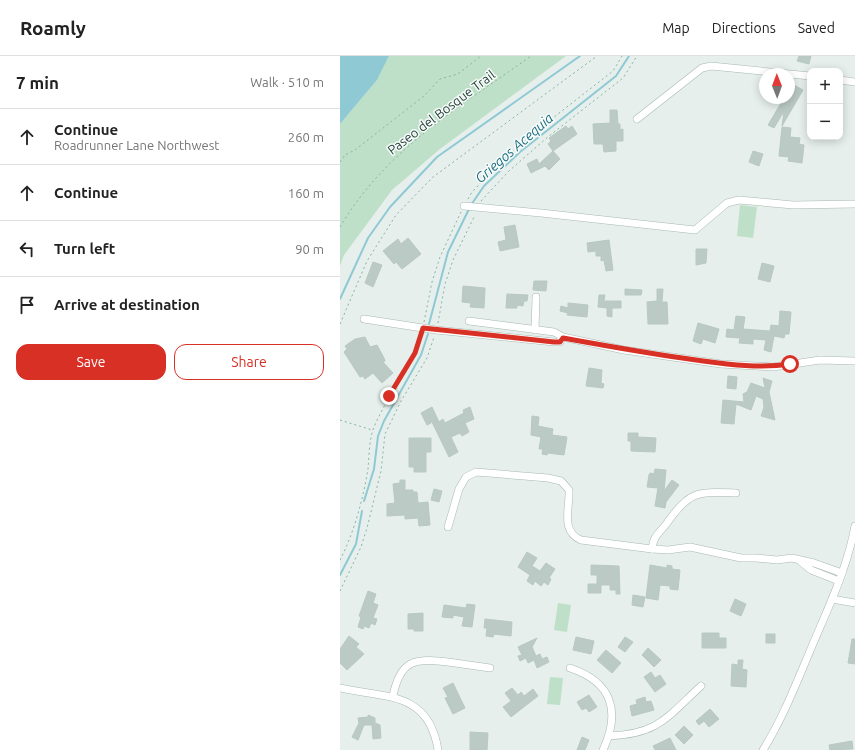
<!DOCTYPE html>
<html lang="en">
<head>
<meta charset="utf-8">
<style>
	:root { --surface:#fff; --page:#f6f6f6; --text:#222; --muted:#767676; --line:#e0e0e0; --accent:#d93025 }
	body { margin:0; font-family:Ubuntu,sans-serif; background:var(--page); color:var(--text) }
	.controls { position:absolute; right:12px; top:12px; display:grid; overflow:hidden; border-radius:8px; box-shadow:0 2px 10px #0003 }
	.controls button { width:36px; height:36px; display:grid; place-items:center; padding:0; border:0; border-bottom:1px solid var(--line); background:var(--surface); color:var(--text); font:20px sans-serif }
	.compass { position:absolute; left:419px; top:12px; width:36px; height:36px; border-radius:50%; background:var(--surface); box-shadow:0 2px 10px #0003; rotate:359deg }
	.stop { position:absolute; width:12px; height:12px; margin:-9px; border:3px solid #d93025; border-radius:50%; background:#fff }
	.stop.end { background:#d93025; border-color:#fff; box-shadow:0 1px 4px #0008 }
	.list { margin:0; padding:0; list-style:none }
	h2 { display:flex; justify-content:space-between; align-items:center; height:52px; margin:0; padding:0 16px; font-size:17px }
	h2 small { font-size:13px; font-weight:400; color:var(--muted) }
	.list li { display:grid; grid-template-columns:26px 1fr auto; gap:12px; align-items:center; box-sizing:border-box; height:56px; padding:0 16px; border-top:1px solid var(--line) }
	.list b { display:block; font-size:15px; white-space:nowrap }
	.list p { margin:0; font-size:13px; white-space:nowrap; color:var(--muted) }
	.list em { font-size:13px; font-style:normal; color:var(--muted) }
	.actions { display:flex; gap:8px; padding:12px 16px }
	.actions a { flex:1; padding:9px 0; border:1px solid var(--accent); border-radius:12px; text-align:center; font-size:14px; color:var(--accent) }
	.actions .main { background:var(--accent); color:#fff }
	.icon { flex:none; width:22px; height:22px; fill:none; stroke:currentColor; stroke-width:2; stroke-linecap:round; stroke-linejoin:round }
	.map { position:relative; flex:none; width:515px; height:694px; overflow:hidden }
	header { display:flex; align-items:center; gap:24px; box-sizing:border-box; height:56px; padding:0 20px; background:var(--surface); border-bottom:1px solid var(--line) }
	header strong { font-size:19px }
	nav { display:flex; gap:22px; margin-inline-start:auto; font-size:14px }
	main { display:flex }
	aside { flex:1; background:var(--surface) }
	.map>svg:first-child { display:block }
	.green { fill:#bfe0c8 }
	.water { fill:#8ec9d4 }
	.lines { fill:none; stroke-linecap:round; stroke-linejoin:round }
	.stream { stroke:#8ec9d4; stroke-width:2 }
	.building { fill:#bbcac4; stroke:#b8c9c2 }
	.minor-casing { stroke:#a8b8b2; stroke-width:8 }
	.path { stroke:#86b3a5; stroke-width:1; stroke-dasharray:2 3; stroke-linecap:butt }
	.minor { stroke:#fff; stroke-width:7 }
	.route { stroke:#d93025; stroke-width:5 }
	.labels { text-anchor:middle; stroke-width:3; stroke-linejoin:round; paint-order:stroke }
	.street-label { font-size:13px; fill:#24423a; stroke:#f7fbf9 }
	.water-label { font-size:14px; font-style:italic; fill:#1c6f80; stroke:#f7fbf9 }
</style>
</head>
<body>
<header>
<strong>Roamly</strong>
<nav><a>Map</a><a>Directions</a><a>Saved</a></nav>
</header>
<main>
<aside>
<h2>7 min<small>Walk · 510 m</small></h2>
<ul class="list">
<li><svg class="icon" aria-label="ahead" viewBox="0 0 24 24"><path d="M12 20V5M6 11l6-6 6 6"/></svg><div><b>Continue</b><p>Roadrunner Lane Northwest</p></div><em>260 m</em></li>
<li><svg class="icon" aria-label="ahead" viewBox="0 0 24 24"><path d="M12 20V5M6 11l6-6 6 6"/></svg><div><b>Continue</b></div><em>160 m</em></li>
<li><svg class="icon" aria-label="left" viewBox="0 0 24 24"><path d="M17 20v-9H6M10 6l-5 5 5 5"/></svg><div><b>Turn left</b></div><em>90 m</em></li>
<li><svg class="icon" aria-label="arrive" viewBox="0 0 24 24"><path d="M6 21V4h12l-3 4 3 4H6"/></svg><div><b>Arrive at destination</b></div></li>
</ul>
<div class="actions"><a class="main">Save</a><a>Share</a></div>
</aside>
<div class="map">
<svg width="515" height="694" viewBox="0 0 515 694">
	<rect width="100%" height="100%" fill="#e6efeb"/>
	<!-- green -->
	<g class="green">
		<polygon points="49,0 226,0 100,93 52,134 4,199 0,210 0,68 37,24"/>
		<polygon points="400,149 417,151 413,182 397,180"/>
		<polygon points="218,547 231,549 227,576 214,574"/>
		<polygon points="210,621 223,622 220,649 207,648"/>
	</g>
	<!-- water -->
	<polygon class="water" points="0,0 49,0 37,24 0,68"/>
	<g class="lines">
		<!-- stream -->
		<g class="stream">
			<polyline points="131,149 144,130 180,96 276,20 289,0"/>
			<polyline points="0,243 28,182 50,151 97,101 240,0"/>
			<polyline points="89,268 108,196 129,153"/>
			<polyline points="24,445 34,413 38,380 44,365 81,299 88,278"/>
			<polyline points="0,519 16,488 22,455"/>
		</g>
	</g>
	<!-- building -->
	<g class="building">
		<polygon points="459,0 471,0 469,8 457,5"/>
		<polygon points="452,28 463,34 442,70 444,55 434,72 428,69 444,42 449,42 449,33"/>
		<polygon points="270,54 277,54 278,68 280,68 280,74 283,73 283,85 276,85 276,95 264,96 263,88 254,88 253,68 270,67"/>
		<polygon points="226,70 228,73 232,70 237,78 213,95 208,88 211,85 209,82"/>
		<polygon points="442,71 451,72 450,81 460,82 459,88 464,89 462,107 448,105 449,101 439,100"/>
		<polygon points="213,95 220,103 209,114 205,110 191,117 187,108 197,103 199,108"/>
		<polygon points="413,95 423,98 419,110 409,106"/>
		<polygon points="175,169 179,191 160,195 158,186 166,184 164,171"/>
		<polygon points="68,182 81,198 62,213 56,206 54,208 43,195 58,183 61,188"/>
		<polygon points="269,184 273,214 266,215 264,204 261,205 261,200 256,200 256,195 248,196 247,187"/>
		<polygon points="356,193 367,193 366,207 356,209"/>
		<polygon points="33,206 42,209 33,231 25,227"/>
		<polygon points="422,207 434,210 430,226 418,223"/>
		<polygon points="194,225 207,225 206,235 193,234"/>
		<polygon points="123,230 145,232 144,252 130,251 131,247 122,246"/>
		<polygon points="285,233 302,234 301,239 285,239"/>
		<polygon points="317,233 323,233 322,246 327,246 328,268 308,268 307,246 317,245"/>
		<polygon points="167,238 188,239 187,245 184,245 183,250 177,249 177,252 166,252"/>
		<polygon points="259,239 265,239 264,245 281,245 281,252 272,252 272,261 267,260 267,252 258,251"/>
		<polygon points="228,247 248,249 247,261 227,259 228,257 220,255 221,250 228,252"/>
		<polygon points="440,255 451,256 449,278 445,278 444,282 434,280 431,296 424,294 426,284 413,283 413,288 399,287 400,282 386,281 387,273 394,274 396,260 405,261 403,273 430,275 431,269 439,270"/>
		<polygon points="358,267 379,273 375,287 363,283 361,288 353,285"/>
		<polygon points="25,281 30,291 37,289 44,302 45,305 43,306 53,317 42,327 33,317 25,323 23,320 20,321 4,296 7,293 5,290 15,283"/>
		<polygon points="249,312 262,314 261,327 264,328 263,332 246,330"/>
		<polygon points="388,320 397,321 396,333 387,332"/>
		<polygon points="423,322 432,325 429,336 435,364 421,360 424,351 423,343 416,340 411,354 396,348 394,368 381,367 383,344 404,346 403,338 407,336 411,327 425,332"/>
		<polygon points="92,351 99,366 103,363 105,367 124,357 123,354 130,351 134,363 125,367 129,376 122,380 120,377 111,381 118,396 109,401 91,364 91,367 87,369 81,357"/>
		<polygon points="192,360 199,361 198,370 213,373 212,379 227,381 224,399 208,397 207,399 202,398 203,393 199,393 201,381 191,379"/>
		<polygon points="288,377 298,377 298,381 316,382 315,396 291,395 291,385 288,385"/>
		<polygon points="69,382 91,382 91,396 86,396 86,416 74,416 74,411 69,411"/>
		<polygon points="315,413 326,414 324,435 332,424 339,429 326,446 325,452 315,450 318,432 307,431 309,419 310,417 314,418"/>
		<polygon points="60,424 65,424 65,434 73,434 73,436 77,436 78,447 88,446 90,469 79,470 78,462 65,463 65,459 47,460 47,448 55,447 53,428 60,427"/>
		<polygon points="94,433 102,435 99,446 91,444"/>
		<polygon points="187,496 197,502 192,510 200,515 206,507 215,513 209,522 211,523 208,529 204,526 201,530 195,525 193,529 187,525 190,519 178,511"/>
		<polygon points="251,509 279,510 280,538 276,538 276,534 270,534 270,529 261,529 261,537 248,537 248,528 257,528 257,519 251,519"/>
		<polygon points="310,509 327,512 327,509 332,510 332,513 340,514 338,534 330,533 330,530 320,529 318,544 306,542"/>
		<polygon points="28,535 36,538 33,547 38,549 33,562 37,563 35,569 31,567 29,572 24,570 23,573 18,571 21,561 19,560"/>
		<polygon points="293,539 305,541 303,551 292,549"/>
		<polygon points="395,543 406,548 401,560 390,555"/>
		<polygon points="127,548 135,549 132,571 122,570 124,561 113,559 113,562 102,561 104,549 126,552"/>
		<polygon points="83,557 83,575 74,575 74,573 68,573 68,558"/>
		<polygon points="145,563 172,566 171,580 154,578 153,581 146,580 147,572 144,572"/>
		<polygon points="362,577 379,577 379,582 386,582 386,592 362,592"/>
		<rect x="426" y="578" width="9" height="9"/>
		<polygon points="9,580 19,588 16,591 24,598 7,614 0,607 0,593"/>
		<polygon points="236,581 254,585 251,598 233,594"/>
		<polygon points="285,581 293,586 285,596 278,591"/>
		<polygon points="197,582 192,591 196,600 200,598 202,603 207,601 209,606 197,612 194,604 188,607 186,602 180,605 178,600 182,599 178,591"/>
		<polygon points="512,583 515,583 515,608 508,607"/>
		<polygon points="308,592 321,604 314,611 302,599"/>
		<polygon points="266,594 281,607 272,617 257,604"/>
		<polygon points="398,604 403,604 402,613 407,614 406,631 391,630 392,608 398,609"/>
		<polygon points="311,616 315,622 320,619 326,628 315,636 304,621"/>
		<polygon points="113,627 125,652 113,658 105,642 108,641 103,632"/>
		<polygon points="172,632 178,639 181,636 184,640 193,633 198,640 171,661 163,651 171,645 165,637"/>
		<polygon points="249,639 257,651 249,656 246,652 242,654 237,646"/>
		<polygon points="305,641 306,646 311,645 314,654 292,660 290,650 297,648 296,644"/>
		<polygon points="370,653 379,663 369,671 364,665 359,669 356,665"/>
		<polygon points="28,659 35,662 35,667 40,669 41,682 33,683 32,669 24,669 18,684 12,681 19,667 18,662 28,661"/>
		<polygon points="344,670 353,679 344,688 335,679"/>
		<polygon points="130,676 148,677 147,694 130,694"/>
		<polygon points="242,681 249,684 245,694 237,694"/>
		<polygon points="330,682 336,694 315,694 313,690"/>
		<polygon points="512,685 513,693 490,694 489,689"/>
	</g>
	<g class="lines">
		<!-- minor casing -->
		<g class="minor-casing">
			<g id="minor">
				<polyline points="500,24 515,26"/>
				<polyline points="297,63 362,12 371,10 470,20"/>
				<polyline points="124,150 201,157 355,174 387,147 399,144 453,149 515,148"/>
				<polyline points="24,263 96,274 214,286 220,286 223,281"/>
				<polyline points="129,265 214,276 223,281 284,294 381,308 433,311 480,304 515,305"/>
				<polyline points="195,274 196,241"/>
				<path d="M108 471 119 433 126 421 136 416 208 422 221 425 229 434C230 452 220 475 241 484L312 493 328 494 350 491 401 502H416L437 504 452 502 474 507 502 517"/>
				<path d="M312 493C314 478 319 478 327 467 350 434 358 436 396 437"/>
				<polyline points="460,505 471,514 499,525"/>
				<polyline points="492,543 515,547"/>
				<path d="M230 612C272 626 281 655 263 694"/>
				<path d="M0 632C45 642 89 635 98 694"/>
				<path d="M53 640C60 605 74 601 108 606 122 608 136 610 150 612"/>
				<path d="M269 680C319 678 327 661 361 630"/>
				<path d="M423 694C442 664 456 628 470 595 487 554 507 514 515 470"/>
			</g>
		</g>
		<!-- path -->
		<g class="path">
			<polyline points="0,106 5,99 15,94 84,40 100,23 118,18 141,0"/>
			<polyline points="128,143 132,136 160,107 200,72 273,15 282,0"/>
			<polyline points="141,145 169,115 209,80 283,22 297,0"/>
			<path d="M0 171C45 94 120 51 191 0"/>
			<polyline points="84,266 92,226 100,201 121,156"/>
			<polyline points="98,267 105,228 113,204 135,159"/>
			<polyline points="0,268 27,205 56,159 93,121 257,0"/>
			<polyline points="0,364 32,374"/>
			<path d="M0 504C14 477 23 443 28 413 29 401 29 386 33 374 45 341 74 311 81 279"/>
			<polyline points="0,535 21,491 27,472 41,415 45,378 61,345 87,302 94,281"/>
		</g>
		<!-- minor -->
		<use href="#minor" class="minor"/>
	</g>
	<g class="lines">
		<!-- route -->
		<path class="route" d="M49 340 75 297 83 272 214 286H220L223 282C267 290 311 298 356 304 386 308 419 313 450 308"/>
	</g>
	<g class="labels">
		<!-- street labels -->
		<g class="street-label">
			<text transform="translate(101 56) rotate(-37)" y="5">Paseo del Bosque Trail</text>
		</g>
		<!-- water labels -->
		<g class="water-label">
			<text transform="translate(174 92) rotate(-41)" y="5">Griegos Acequia</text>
		</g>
	</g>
</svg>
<div class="controls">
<button>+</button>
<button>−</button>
</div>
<svg class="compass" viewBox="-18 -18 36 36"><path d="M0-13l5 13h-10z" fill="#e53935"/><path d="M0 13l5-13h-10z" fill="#767676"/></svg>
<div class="stop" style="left:450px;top:308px"></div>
<div class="stop end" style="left:49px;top:340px"></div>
</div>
</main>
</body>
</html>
